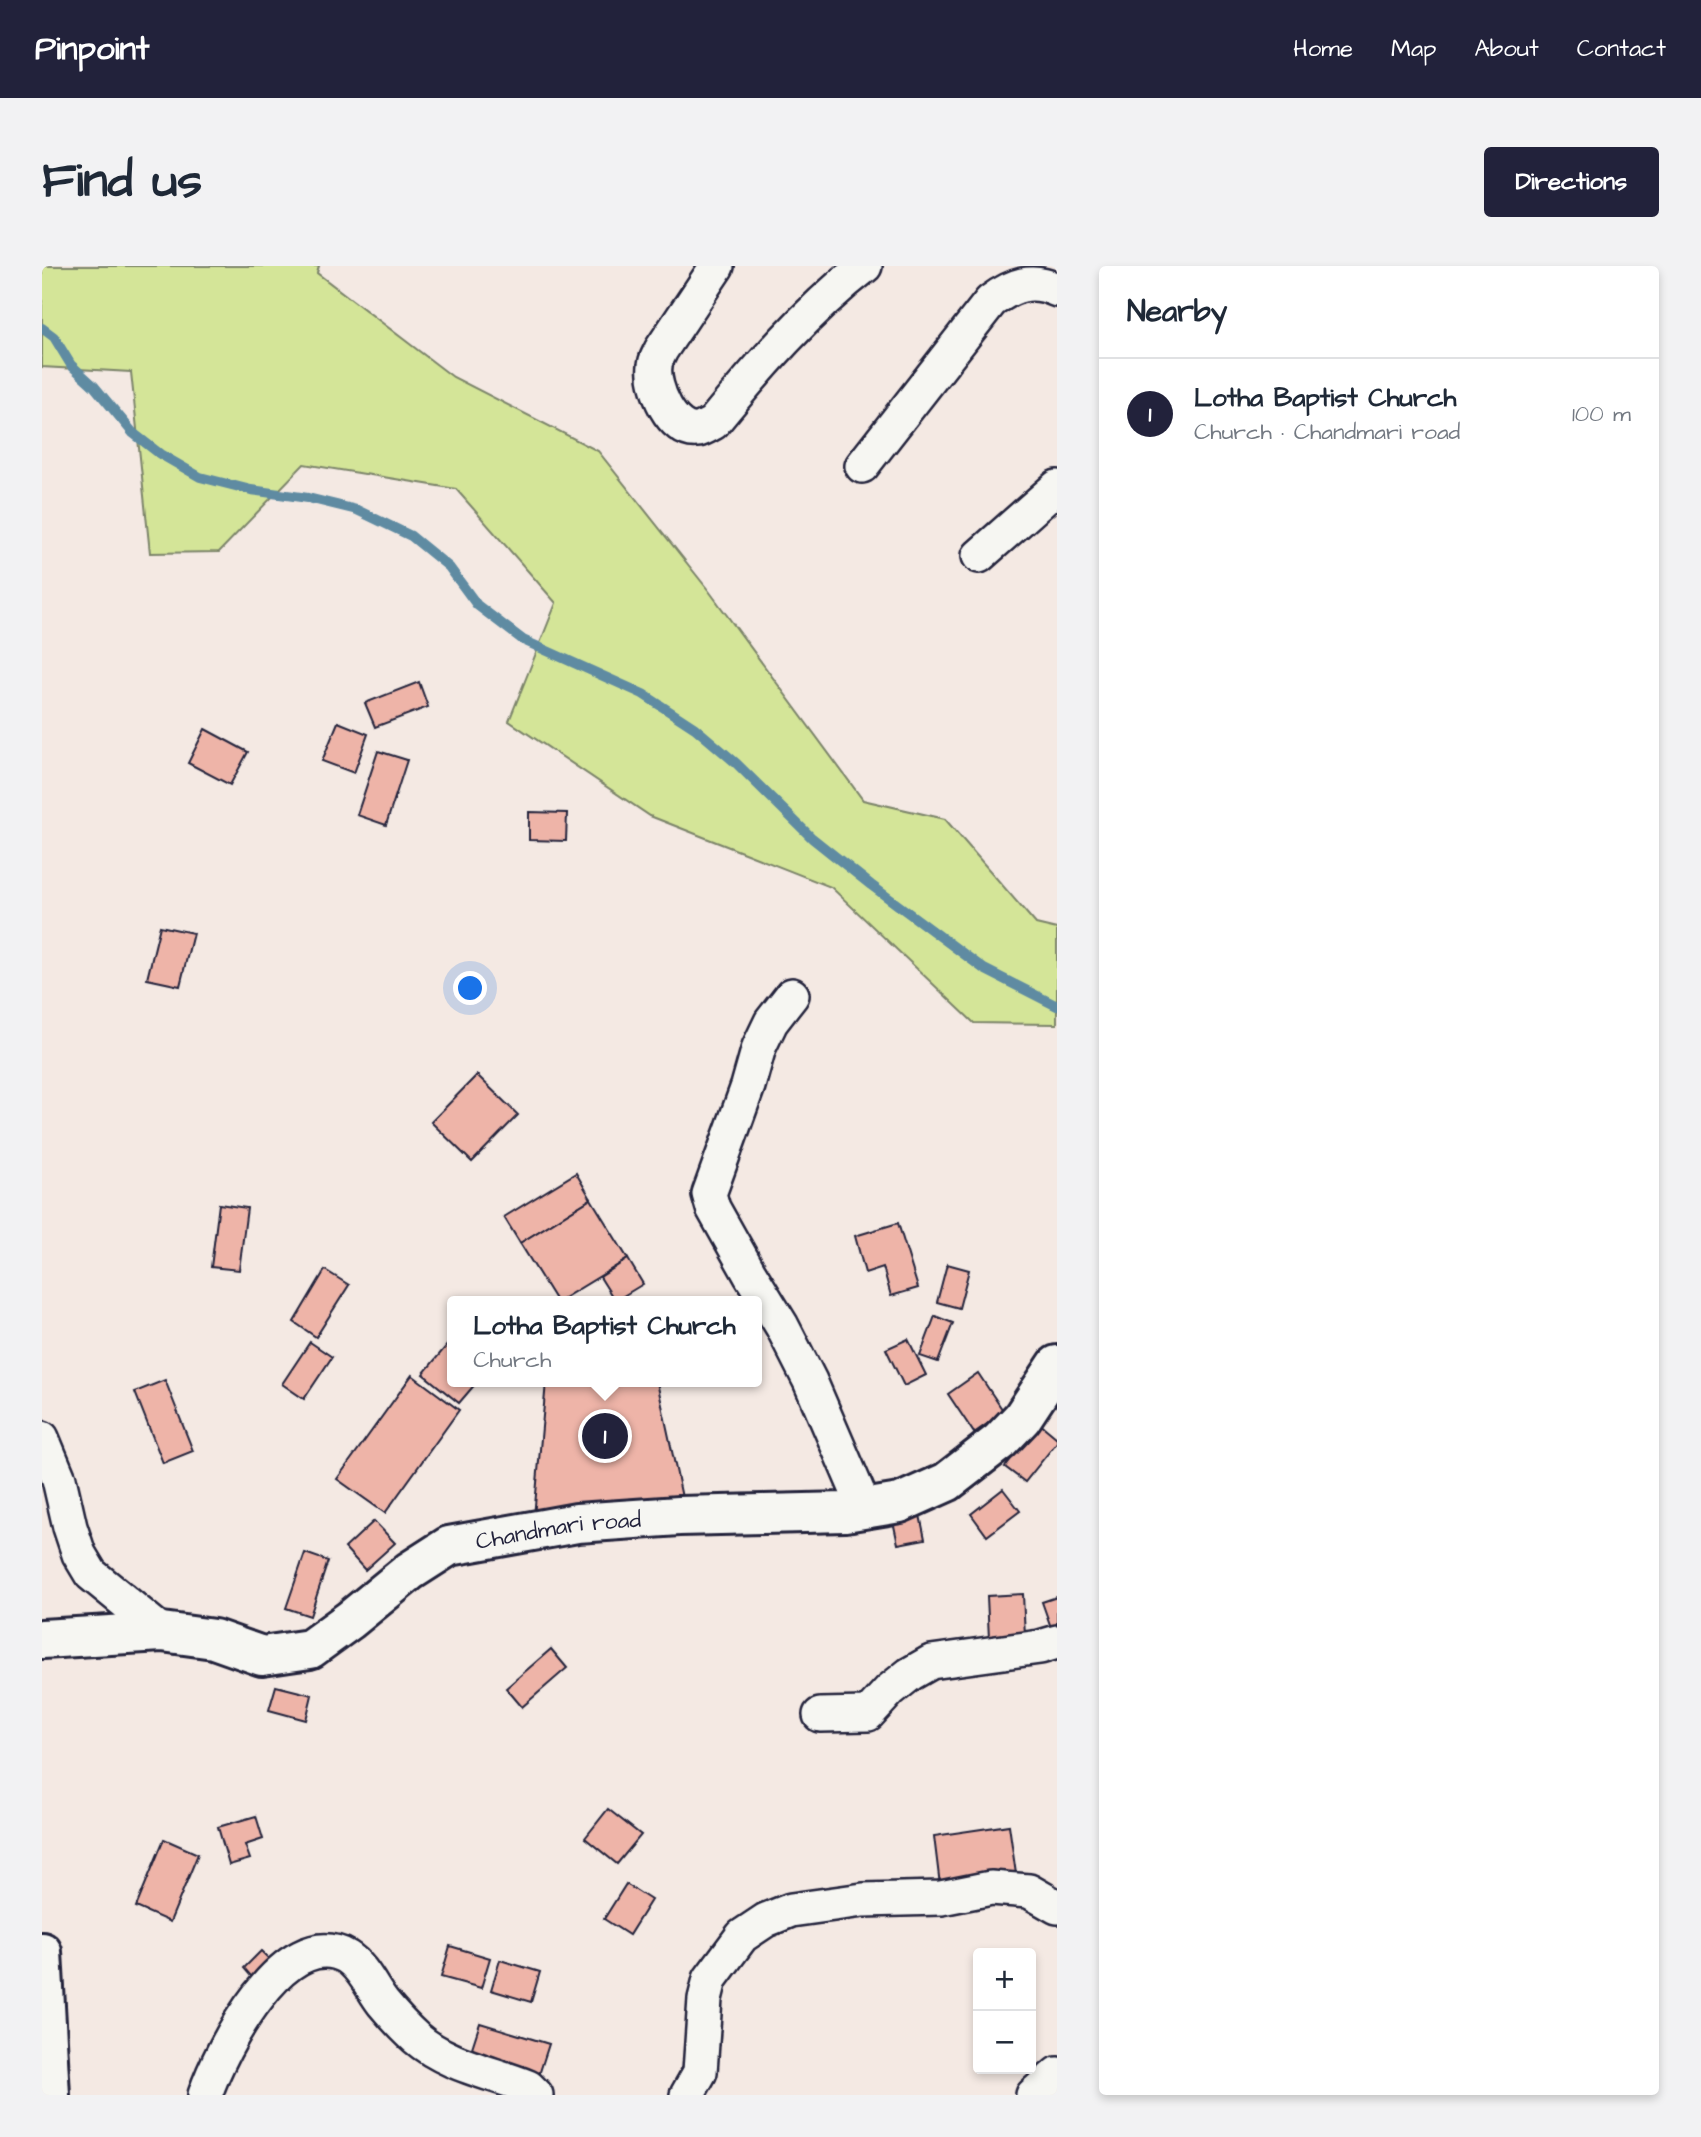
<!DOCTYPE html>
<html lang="en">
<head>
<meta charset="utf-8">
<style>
	:root { --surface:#fff; --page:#f2f2f3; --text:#1f2937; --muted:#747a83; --line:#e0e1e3; --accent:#22223b }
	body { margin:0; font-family:"Architects Daughter",sans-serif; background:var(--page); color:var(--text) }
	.controls { position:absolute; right:21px; bottom:21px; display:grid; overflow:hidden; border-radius:7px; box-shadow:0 4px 10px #0003 }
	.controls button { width:63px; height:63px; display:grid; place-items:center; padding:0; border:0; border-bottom:2px solid var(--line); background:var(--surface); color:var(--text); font:35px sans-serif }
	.you { position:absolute; left:429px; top:723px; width:24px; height:24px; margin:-18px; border:5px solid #fff; border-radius:50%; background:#1a73e8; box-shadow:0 0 0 10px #1a73e833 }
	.badge { display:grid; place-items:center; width:46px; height:46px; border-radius:50%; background:var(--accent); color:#fff; font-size:23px; font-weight:700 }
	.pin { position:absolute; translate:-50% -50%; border:4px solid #fff; box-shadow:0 2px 7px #0006 }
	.popup { position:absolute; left:405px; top:1030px; width:315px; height:91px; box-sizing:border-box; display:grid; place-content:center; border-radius:7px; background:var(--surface); filter:drop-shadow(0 2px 5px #0005); font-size:23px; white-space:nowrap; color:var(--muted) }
	.popup b { font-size:26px; color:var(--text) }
	.popup::after { content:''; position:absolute; left:50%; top:100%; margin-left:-14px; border:14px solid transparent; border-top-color:var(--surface) }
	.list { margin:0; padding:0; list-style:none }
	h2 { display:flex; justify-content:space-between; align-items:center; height:91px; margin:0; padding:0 28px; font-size:30px }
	h2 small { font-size:23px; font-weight:400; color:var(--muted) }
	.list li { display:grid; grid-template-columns:46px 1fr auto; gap:21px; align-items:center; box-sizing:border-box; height:112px; padding:0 28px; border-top:2px solid var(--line) }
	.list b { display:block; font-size:26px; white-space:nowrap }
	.list p { margin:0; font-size:23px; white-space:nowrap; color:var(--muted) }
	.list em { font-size:23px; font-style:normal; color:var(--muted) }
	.map { position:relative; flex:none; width:1015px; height:1829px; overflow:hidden; border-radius:7px }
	header { display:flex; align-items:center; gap:42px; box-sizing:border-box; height:98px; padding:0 35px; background:var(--accent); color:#fff }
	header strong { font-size:33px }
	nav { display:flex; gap:38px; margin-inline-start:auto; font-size:24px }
	.intro { display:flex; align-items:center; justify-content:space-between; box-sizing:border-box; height:168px; padding:0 42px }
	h1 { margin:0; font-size:49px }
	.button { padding:18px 32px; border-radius:7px; background:var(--accent); color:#fff; font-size:24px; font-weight:700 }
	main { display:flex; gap:42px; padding:0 42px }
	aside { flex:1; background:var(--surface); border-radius:7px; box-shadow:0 4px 10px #0003 }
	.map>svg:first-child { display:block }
	.green { fill:#d4e598; stroke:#7b846a; stroke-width:2 }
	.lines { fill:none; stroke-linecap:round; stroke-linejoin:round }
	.stream { stroke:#5e8ba2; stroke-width:10 }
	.building { fill:#eeb4a8; stroke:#22223b; stroke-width:2 }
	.minor-casing { stroke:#22223b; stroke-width:38 }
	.secondary-casing { stroke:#22223b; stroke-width:44 }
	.minor { stroke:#f6f6f2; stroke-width:33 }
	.secondary { stroke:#f6f6f2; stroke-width:38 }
	.labels { text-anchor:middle; stroke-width:5; stroke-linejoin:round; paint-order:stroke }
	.street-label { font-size:23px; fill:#22223b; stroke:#f6f6f2 }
</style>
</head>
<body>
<header>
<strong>Pinpoint</strong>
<nav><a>Home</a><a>Map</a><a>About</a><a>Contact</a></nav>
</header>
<div class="intro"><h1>Find us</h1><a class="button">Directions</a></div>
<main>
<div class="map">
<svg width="1015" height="1829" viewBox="0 0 1015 1829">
	<rect width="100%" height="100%" fill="#f4e9e3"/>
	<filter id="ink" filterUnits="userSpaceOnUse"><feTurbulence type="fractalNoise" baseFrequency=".0143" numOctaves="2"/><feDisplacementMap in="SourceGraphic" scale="14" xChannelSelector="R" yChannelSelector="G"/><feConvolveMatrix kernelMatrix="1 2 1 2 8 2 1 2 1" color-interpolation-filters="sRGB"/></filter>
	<g filter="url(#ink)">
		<!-- green -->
		<polygon class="green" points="0,0 277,0 275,7 411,111 556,185 667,325 821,534 903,553 994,658 1015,663 1015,758 932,757 789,621 608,550 467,455 514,337 414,223 262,198 177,286 108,287 89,106 0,101"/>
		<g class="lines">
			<!-- stream -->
			<polyline class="stream" points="0,62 12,71 29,99 52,120 91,167 118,188 158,211 209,224 266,232 315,244 369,270 407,301 435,339 481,374 601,428 653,462 694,497 770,572 829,619 942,703 1015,740"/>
		</g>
		<!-- building -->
		<g class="building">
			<polygon points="377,416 386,441 333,461 323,437"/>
			<polygon points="296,456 326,468 312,507 280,495"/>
			<polygon points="163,463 206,486 188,519 146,497"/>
			<polygon points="336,485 365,494 344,559 315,549"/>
			<polygon points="487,546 525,547 524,575 487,574"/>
			<polygon points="118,660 151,667 138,720 105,713"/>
			<polygon points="435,809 476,849 430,896 389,856"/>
			<polygon points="534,907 549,933 478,977 462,951"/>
			<polygon points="549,933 586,993 517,1035 514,1035 478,977"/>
			<polygon points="177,938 205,942 197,1004 169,1001"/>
			<polygon points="856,957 876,1022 849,1030 841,1001 823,1007 813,970"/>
			<polygon points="586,993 601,1018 573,1035 558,1011"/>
			<polygon points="905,998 927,1004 917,1042 895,1036"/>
			<polygon points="283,1004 307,1019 274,1071 252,1056"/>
			<polygon points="893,1050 911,1057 896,1096 878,1090"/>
			<polygon points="411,1072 411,1116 435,1116 417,1137 381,1108"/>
			<polygon points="866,1073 884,1109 862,1120 844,1083"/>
			<polygon points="268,1076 290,1091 262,1133 240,1118"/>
			<polygon points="936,1107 962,1146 932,1167 906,1128"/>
			<polygon points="370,1109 417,1144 343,1247 295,1213"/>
			<polygon points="123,1114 151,1185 121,1197 93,1126"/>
			<polygon points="504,1116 615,1116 641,1236 492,1251"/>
			<polygon points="997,1157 1015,1172 1015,1176 983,1216 963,1201"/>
			<polygon points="961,1223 978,1245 945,1270 929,1248"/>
			<polygon points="878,1249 883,1273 856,1278 851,1255"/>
			<polygon points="332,1255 353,1277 323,1304 303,1282"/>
			<polygon points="263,1287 286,1295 268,1350 244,1342"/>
			<polygon points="981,1328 983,1371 947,1373 945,1330"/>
			<polygon points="1015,1331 1015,1369 1012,1370 1000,1336"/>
			<polygon points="509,1383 525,1402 480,1441 464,1422"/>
			<polygon points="234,1420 270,1429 264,1454 227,1444"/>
			<polygon points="566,1543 599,1569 575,1598 543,1572"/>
			<polygon points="214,1550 221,1573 203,1579 208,1593 187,1599 176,1561"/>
			<polygon points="967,1559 974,1608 898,1619 892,1570"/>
			<polygon points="122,1573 156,1588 128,1656 94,1641"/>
			<polygon points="584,1618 609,1634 587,1669 562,1653"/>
			<polygon points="408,1680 448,1692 439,1722 399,1711"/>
			<polygon points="219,1685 232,1698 214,1716 202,1702"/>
			<polygon points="458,1694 498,1706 489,1736 449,1724"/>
			<polygon points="438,1757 507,1778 496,1812 427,1791"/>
		</g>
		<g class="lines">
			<!-- minor casing -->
			<g class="minor-casing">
				<g id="minor">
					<path d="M675 0 619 84C617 89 613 94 613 100 610 121 630 168 656 164 661 163 667 159 671 157 717 101 766 44 823 0"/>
					<path d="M820 200 949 35C971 19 989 12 1015 24"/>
					<polyline points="937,290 1015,221"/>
					<polyline points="750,729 729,756 717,781 706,820 667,928 671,942 708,1008 740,1060 768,1115 823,1243"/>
					<polyline points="0,1172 17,1213 28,1261 37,1288 49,1308 120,1366"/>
					<polyline points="778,1449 826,1448 848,1424 868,1408 889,1396 998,1381 1015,1376"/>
					<path d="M163 1829C178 1784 243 1656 305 1691 321 1701 330 1723 341 1737 351 1749 363 1762 374 1772 405 1799 449 1806 486 1821L494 1829"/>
					<polyline points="645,1829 658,1806 663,1733 668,1713 700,1670 724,1654 749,1644 821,1634 899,1632 949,1622 987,1625 1015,1641"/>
					<polyline points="991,1829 1015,1808"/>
				</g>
			</g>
			<!-- secondary casing -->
			<g class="secondary-casing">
				<g id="secondary">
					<path id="s1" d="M0 1373 120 1366 172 1373 220 1390 268 1383 308 1354 368 1305 407 1280 535 1257 637 1250 803 1246 858 1237 905 1216 958 1175 980 1152 1015 1099"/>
					<polyline points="0,1686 8,1829"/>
				</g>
			</g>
			<!-- minor -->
			<use href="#minor" class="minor"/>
			<!-- secondary -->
			<use href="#secondary" class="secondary"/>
		</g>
	</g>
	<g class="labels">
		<!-- street labels -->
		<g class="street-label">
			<text dy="8" stroke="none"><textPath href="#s1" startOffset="556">Chandmari road</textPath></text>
		</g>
	</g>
</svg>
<div class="controls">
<button>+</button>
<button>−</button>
</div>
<div class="you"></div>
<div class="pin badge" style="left:563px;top:1170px">1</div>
<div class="popup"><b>Lotha Baptist Church</b>Church</div>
</div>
<aside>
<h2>Nearby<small></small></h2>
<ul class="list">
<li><span class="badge">1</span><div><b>Lotha Baptist Church</b><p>Church · Chandmari road</p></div><em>100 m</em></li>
</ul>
</aside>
</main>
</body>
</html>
